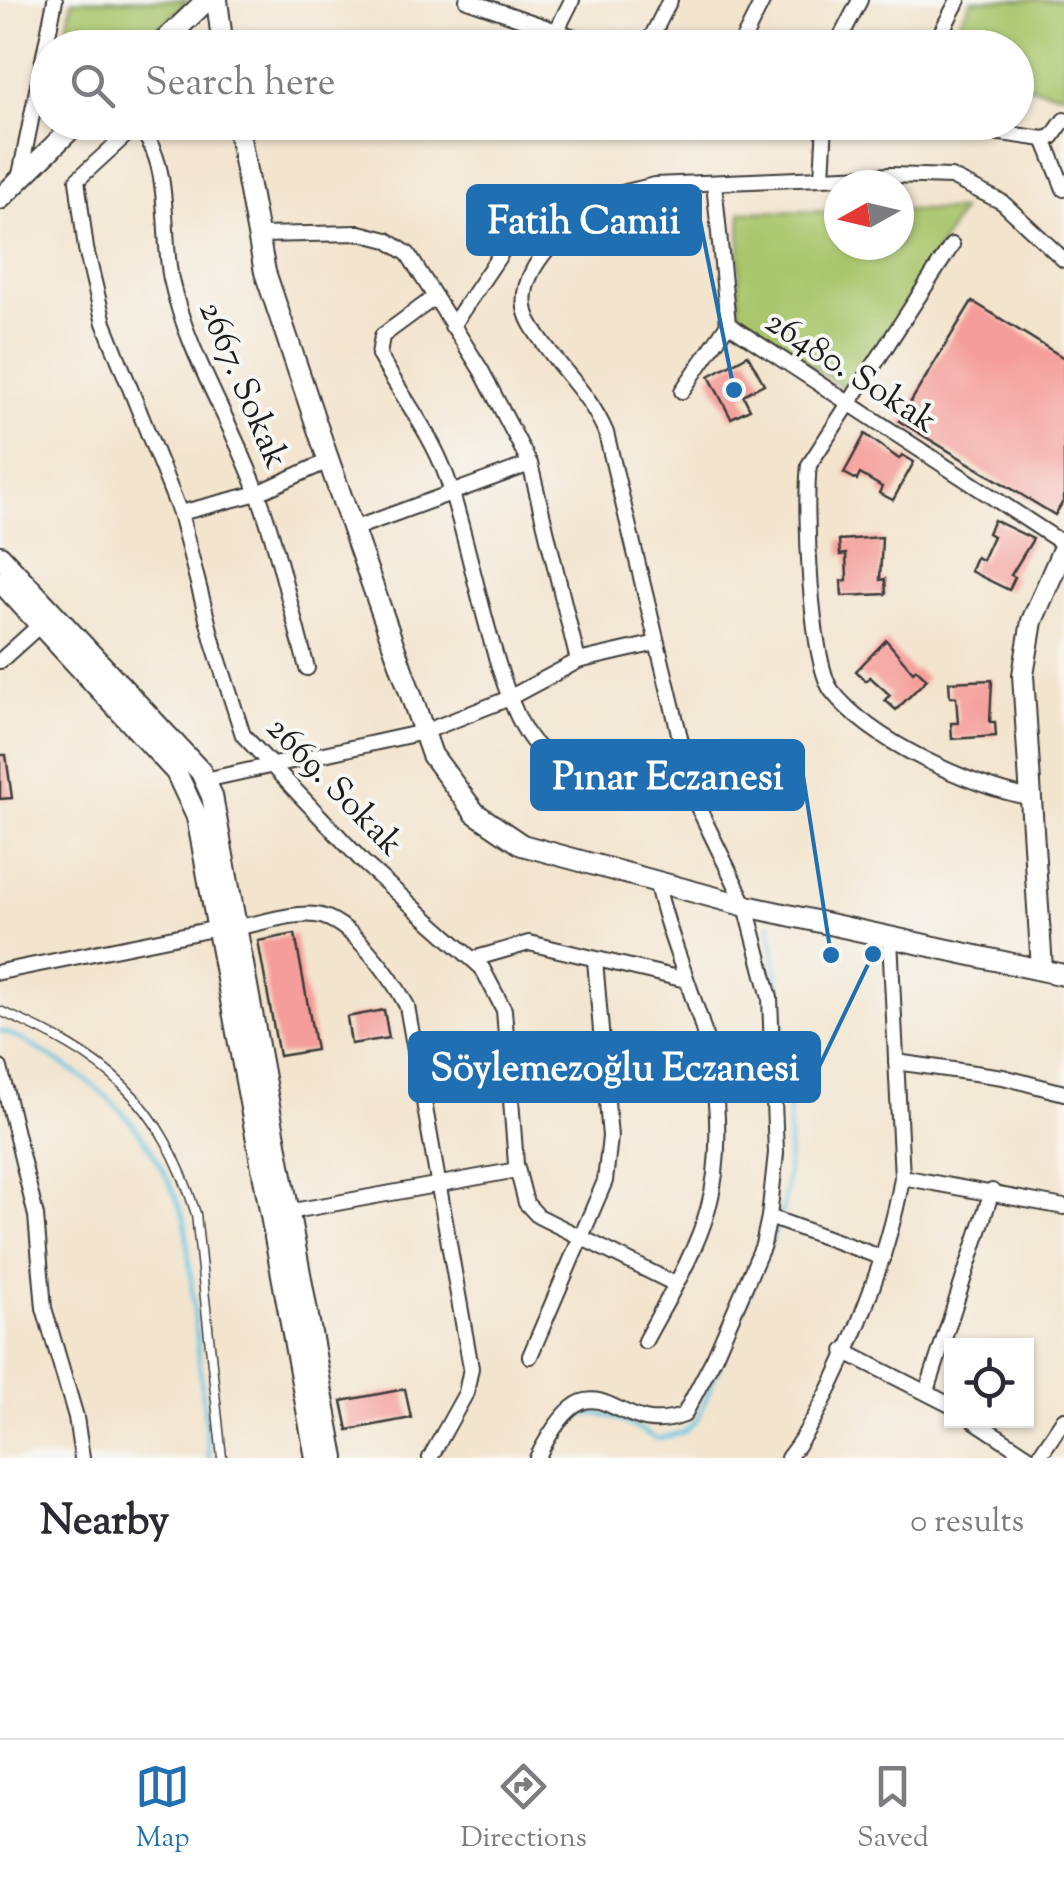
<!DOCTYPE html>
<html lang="en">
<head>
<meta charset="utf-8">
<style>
	:root { --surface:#fff; --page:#f2f2f3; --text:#2b2b33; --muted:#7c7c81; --line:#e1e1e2; --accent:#1f6fb2 }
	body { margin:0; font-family:"Sorts Mill Goudy",serif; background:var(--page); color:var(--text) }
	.controls { position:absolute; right:30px; bottom:30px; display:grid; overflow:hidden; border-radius:0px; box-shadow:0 2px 8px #0004 }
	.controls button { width:90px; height:90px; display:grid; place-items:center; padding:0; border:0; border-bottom:2px solid var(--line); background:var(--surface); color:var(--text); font:50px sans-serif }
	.compass { position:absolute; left:824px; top:170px; width:90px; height:90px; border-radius:50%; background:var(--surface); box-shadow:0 2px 8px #0004; rotate:262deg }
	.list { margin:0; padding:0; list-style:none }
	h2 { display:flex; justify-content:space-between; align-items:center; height:130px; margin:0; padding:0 40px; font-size:42px }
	h2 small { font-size:32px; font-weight:400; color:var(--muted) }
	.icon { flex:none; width:55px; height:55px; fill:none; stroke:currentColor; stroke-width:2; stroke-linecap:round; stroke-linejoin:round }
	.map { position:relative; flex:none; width:1064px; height:1458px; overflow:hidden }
	.search { position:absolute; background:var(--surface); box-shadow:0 2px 8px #0004; left:30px; right:30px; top:30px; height:110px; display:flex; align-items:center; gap:25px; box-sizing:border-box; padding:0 35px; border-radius:55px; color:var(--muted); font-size:38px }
	.sheet { height:280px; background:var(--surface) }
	nav { display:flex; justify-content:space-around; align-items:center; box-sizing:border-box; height:140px; border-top:2px solid var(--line); background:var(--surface); font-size:28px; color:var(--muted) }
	nav a { display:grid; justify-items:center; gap:5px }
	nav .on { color:var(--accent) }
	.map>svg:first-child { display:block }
	.green { fill:#a9c66c; stroke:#627144; stroke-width:2.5 }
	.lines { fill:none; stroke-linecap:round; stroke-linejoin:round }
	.stream { stroke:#63c4e1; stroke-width:4 }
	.building { fill:#f59d9a }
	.lane-casing { stroke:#3c3a37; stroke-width:11 }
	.street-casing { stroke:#3c3a37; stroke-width:18 }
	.secondary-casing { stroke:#3c3a37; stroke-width:24 }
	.lane { stroke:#fff; stroke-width:8 }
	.street { stroke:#fff; stroke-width:14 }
	.secondary { stroke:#fff; stroke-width:20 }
	.labels { text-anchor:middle; stroke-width:8; stroke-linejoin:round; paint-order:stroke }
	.street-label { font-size:35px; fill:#1c1c1c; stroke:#f6f6f2 }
	.leader { fill:none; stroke:#1f6fb2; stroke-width:4 }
	.callout-dot { fill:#1f6fb2; stroke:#f6f6f2; stroke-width:4 }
	.callout { fill:#1f6fb2; stroke:#1f6fb2; stroke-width:4 }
	.callout-label { font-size:38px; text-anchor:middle; font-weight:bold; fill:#fff }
</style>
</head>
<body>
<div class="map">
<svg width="1064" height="1458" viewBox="0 0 1064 1458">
	<rect width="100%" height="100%" fill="#f6f6f2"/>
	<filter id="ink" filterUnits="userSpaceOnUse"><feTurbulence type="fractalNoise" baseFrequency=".01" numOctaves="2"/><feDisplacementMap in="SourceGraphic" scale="20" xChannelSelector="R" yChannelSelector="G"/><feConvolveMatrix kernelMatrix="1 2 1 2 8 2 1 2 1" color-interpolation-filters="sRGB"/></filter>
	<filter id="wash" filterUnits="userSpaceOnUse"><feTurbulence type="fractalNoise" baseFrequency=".0048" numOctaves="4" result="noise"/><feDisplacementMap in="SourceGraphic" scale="40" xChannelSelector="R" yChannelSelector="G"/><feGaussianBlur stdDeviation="2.25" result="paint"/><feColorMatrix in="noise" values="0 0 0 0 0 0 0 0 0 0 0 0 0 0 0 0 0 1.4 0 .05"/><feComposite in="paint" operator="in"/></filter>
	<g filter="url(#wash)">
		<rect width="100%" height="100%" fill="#f3e4cd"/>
		<!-- green -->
		<g class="green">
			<polygon points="72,0 188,0 139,47 64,47"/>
			<polygon points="972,0 1064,0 1064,94 1017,84 1016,48 946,47"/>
			<polygon points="899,210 961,210 853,394 742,320 738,306 741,212 839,211 839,245 899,245"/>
		</g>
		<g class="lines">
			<!-- stream -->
			<g class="stream">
				<path d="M770 924C781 1000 801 1146 780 1218"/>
				<path d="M0 1031C18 1035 33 1047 49 1056 120 1096 157 1144 185 1221L209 1458"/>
				<path d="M570 1418C605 1404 626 1425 658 1439L684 1432 697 1420 777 1227"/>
				<polyline points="549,1458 564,1426"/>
			</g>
		</g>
		<g id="blocks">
			<!-- building -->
			<g class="building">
				<polygon points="972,301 1064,358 1064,500 1055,515 899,421"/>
				<polygon points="748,355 764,384 743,395 750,409 731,418 709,376"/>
				<polygon points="865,434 899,459 902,455 914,462 893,500 879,493 882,487 860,474 857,480 844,473"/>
				<polygon points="994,520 1033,539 1011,575 1015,577 1009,590 970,571 976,557 982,560 993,536 988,533"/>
				<polygon points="882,537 880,580 885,579 886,594 842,596 841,581 847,580 846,554 840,555 839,540"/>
				<polygon points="886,640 913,672 916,669 927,679 896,710 885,700 890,695 870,677 866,681 856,671"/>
				<polygon points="992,680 990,722 995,722 996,736 952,739 951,723 958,723 956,697 950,697 949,682"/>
				<polygon points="0,755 6,755 12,798 0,799"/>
				<polygon points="295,934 316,1050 279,1056 258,941"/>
				<polygon points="384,1010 389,1038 351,1044 347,1017"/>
				<polygon points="405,1389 411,1418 348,1430 342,1401"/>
			</g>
		</g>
	</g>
	<g filter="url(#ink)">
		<use href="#blocks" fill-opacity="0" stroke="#3c3a37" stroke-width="2.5"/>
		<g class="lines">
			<!-- lane casing -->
			<g class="lane-casing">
				<path id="lane" d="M0 1011C107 1057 160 1100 196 1214L222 1458"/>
			</g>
			<!-- street casing -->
			<g class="street-casing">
				<g id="street">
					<polyline points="467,0 606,48"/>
					<polyline points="556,32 572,0"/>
					<polyline points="646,48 670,0"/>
					<polyline points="739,48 763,0"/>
					<polyline points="835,48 860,0"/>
					<polyline points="933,48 958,0"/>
					<polyline points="140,122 77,180 86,249 104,323 180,513 213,642 243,735 365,864 482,968 504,1010 516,1164 526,1203 538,1216 675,1284"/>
					<polyline points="920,122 1044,139 1052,137 1064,120"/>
					<path d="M137 126C173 160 161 232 171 279 187 353 231 420 257 491 278 548 291 610 307 668"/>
					<polyline points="1044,139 1064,189"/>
					<polyline points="20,175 55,0"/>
					<polyline points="822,178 825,122"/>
					<polyline points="714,183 728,324 1064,544"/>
					<polyline points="257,235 360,233 387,240 408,254 481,370 530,464 578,661"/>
					<path d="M952 245 809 465C804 504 810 662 832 691 872 742 969 785 1031 798"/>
					<path d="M435 297 382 336 379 355C400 394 431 433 446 475 469 535 498 714 539 748 583 784 637 781 691 784"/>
					<path d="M452 326 510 240C526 228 537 231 556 236"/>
					<polyline points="682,391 728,324"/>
					<polyline points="180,513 258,493 328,461"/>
					<polyline points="353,529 530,464"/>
					<polyline points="0,661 41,624"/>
					<polyline points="205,780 424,732 507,699 578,661 657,643"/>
					<path d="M239 927C262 923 293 912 316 915 350 919 392 977 407 1006L471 1368 466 1393 430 1458"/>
					<polyline points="473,959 529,943 686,980"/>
					<polyline points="0,972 218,928"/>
					<polyline points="896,1062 1003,1077 1064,1093"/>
					<polyline points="0,1068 36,1216 44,1308 76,1417 82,1458"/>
					<polyline points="902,1177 1064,1207"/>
					<polyline points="288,1212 517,1170"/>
					<polyline points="769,1217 883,1258"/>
					<path d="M645 1341C668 1298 695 1255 708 1209 724 1153 718 1074 700 1019 685 972 666 927 656 880"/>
					<polyline points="844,1351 952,1406"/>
					<polyline points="530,1356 605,1181 610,1137 595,960"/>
					<polyline points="927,1391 992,1191"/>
					<polyline points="973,1420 1031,1458"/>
					<path d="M537 1458C597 1340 611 1444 684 1415L714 1358 763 1245 769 1217 776 1153 770 998 746 906 696 803 606 433C589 391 553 363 531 324 502 275 577 214 617 195 628 190 642 189 654 185L891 175 951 177 1002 202 1064 260"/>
					<path d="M788 1458C835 1398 891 1253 902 1177L890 939"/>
					<polyline points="1038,1458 1064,1419"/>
				</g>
			</g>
			<!-- secondary casing -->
			<g class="secondary-casing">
				<g id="secondary">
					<polyline points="217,0 223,48"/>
					<polyline points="157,48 207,0"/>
					<polyline points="237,122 265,272 326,453 432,755 475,813 522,845 746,906 1064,975"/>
					<polyline points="0,199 78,122"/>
					<polyline points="0,556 201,772 212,796 334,1458"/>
					<polyline points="0,581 176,772 197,817 316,1458"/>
					<polyline points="1042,969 1023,675 1032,621 1064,547"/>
				</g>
			</g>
			<!-- lane -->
			<use href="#lane" class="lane"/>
			<!-- street -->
			<use href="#street" class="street"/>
			<!-- secondary -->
			<use href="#secondary" class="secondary"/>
		</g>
	</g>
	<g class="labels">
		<!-- street labels -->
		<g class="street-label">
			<text transform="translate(852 370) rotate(33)" y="12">26480. Sokak</text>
			<text transform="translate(245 384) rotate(67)" y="12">2667. Sokak</text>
			<text transform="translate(336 785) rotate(46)" y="12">2669. Sokak</text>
		</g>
	</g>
	<!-- callouts -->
	<path class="leader" d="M734 390L700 220M831 955L803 775M873 954L819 1067"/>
	<g class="callout-dot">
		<circle cx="734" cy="390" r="10"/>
		<circle cx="831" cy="955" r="10"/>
		<circle cx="873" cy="954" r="10"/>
	</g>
	<g class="callout">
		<rect x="468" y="186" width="232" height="68" rx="10"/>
		<rect x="532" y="741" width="271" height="68" rx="10"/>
		<rect x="410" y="1033" width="409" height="68" rx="10"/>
	</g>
	<g class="callout-label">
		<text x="584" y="233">Fatih Camii</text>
		<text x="668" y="789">Pınar Eczanesi</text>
		<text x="615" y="1080">Söylemezoğlu Eczanesi</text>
	</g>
</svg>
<div class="controls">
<button><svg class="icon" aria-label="locate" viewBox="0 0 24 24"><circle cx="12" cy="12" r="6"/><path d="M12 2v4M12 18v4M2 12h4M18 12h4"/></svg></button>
</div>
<svg class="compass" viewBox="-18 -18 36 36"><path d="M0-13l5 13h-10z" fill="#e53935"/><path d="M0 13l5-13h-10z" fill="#7c7c81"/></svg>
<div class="search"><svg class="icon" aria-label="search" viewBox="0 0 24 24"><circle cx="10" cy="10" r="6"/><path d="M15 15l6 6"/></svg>Search here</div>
</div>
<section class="sheet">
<h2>Nearby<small>0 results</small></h2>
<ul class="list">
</ul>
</section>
<nav>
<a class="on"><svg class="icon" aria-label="map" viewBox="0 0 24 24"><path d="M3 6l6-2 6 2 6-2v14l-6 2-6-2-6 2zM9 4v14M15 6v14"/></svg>Map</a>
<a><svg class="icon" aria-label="directions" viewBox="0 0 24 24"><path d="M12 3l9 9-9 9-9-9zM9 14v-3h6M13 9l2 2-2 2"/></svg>Directions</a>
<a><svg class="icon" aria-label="saved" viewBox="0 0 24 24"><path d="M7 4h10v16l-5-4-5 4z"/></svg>Saved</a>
</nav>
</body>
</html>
